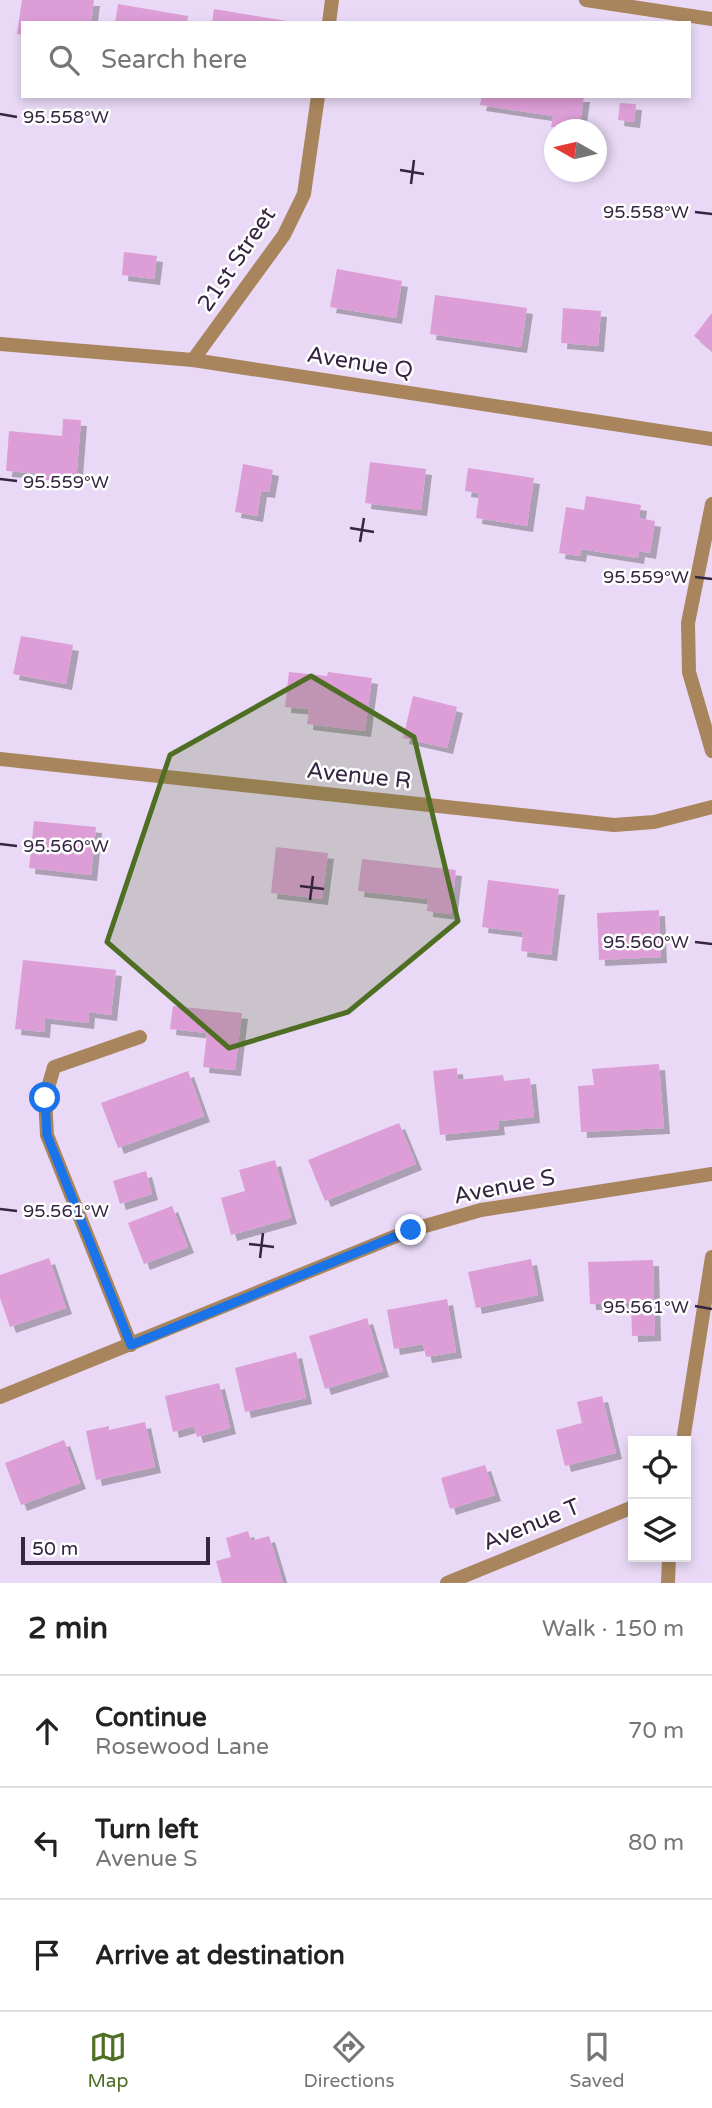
<!DOCTYPE html>
<html lang="en">
<head>
<meta charset="utf-8">
<style>
	:root { --surface:#fff; --page:#f2f2f2; --text:#222; --muted:#767676; --line:#e0e0e0; --accent:#4e6e24 }
	body { margin:0; font-family:"Varela Round",sans-serif; background:var(--page); color:var(--text) }
	.controls { position:absolute; right:21px; bottom:21px; display:grid; overflow:hidden; border-radius:0px; box-shadow:0 4px 10px #0003 }
	.controls button { width:63px; height:63px; display:grid; place-items:center; padding:0; border:0; border-bottom:2px solid var(--line); background:var(--surface); color:var(--text); font:35px sans-serif }
	.compass { position:absolute; left:544px; top:119px; width:63px; height:63px; border-radius:50%; background:var(--surface); box-shadow:0 4px 10px #0003; rotate:278deg }
	.scale { position:absolute; left:21px; bottom:18px; width:189px; box-sizing:border-box; padding-left:7px; border:4px solid #352541; border-top:0; font-size:19px; line-height:24px; white-space:nowrap; color:#352541; -webkit-text-stroke:5px #fff; paint-order:stroke }
	.stop { position:absolute; width:21px; height:21px; margin:-16px; border:5px solid #1a73e8; border-radius:50%; background:#fff }
	.stop.end { background:#1a73e8; border-color:#fff; box-shadow:0 2px 7px #0008 }
	.list { margin:0; padding:0; list-style:none }
	h2 { display:flex; justify-content:space-between; align-items:center; height:91px; margin:0; padding:0 28px; font-size:30px }
	h2 small { font-size:23px; font-weight:400; color:var(--muted) }
	.list li { display:grid; grid-template-columns:46px 1fr auto; gap:21px; align-items:center; box-sizing:border-box; height:112px; padding:0 28px; border-top:2px solid var(--line) }
	.list b { display:block; font-size:26px; white-space:nowrap }
	.list p { margin:0; font-size:23px; white-space:nowrap; color:var(--muted) }
	.list em { font-size:23px; font-style:normal; color:var(--muted) }
	.icon { flex:none; width:38px; height:38px; fill:none; stroke:currentColor; stroke-width:2; stroke-linecap:round; stroke-linejoin:round }
	.map { position:relative; flex:none; width:712px; height:1583px; overflow:hidden }
	.search { position:absolute; background:var(--surface); box-shadow:0 4px 10px #0003; left:21px; right:21px; top:21px; height:77px; display:flex; align-items:center; gap:18px; box-sizing:border-box; padding:0 24px; border-radius:0px; color:var(--muted); font-size:26px }
	.sheet { height:427px; background:var(--surface) }
	nav { display:flex; justify-content:space-around; align-items:center; box-sizing:border-box; height:98px; border-top:2px solid var(--line); background:var(--surface); font-size:19px; color:var(--muted) }
	nav a { display:grid; justify-items:center; gap:4px }
	nav .on { color:var(--accent) }
	.map>svg:first-child { display:block }
	.building { fill:#dd9ed7; filter:url(#shadow) }
	.lines { fill:none; stroke-linecap:round; stroke-linejoin:round }
	.minor { stroke:#a8855d; stroke-width:14 }
	.tertiary { stroke:#a8855d; stroke-width:14 }
	.route { stroke:#1a73e8; stroke-width:9 }
	.marked { fill:#4e6e24; fill-opacity:0.2; stroke:#4e6e24; stroke-width:5; stroke-linejoin:round }
	.ticks { fill:none; stroke:#352541; stroke-width:2.5 }
	.labels { text-anchor:middle; stroke-width:5; stroke-linejoin:round; paint-order:stroke }
	.street-label { font-size:23px; fill:#352541; stroke:#fff }
	.ticks-label { font-size:18px; text-anchor:middle; fill:#352541; stroke:#fff; stroke-width:5; stroke-linejoin:round; paint-order:stroke }
</style>
</head>
<body>
<div class="map">
<svg width="712" height="1583" viewBox="0 0 712 1583">
	<defs>
		<filter id="shadow"><feDropShadow dx="6" dy="6" stdDeviation="0" flood-color="#0004"/></filter>
	</defs>
	<rect width="100%" height="100%" fill="#e9d9f6"/>
	<!-- building -->
	<g class="building">
		<polygon points="22,0 94,0 91,23 23,23 23,35 17,34"/>
		<polygon points="118,4 188,16 187,23 115,23"/>
		<polygon points="214,9 287,21 287,23 212,23"/>
		<polygon points="482,96 584,96 579,130 551,127 553,116 480,105"/>
		<polygon points="620,103 636,104 634,122 618,120"/>
		<polygon points="124,252 157,256 154,279 122,275"/>
		<polygon points="337,269 402,281 396,318 330,307"/>
		<polygon points="435,295 527,308 521,347 430,334"/>
		<polygon points="563,308 601,311 598,346 561,343"/>
		<polygon points="712,313 712,351 694,336"/>
		<polygon points="63,419 81,420 76,482 46,480 46,474 6,471 9,431 62,436"/>
		<polygon points="370,462 426,469 421,510 365,503"/>
		<polygon points="243,464 273,470 269,492 261,491 257,516 235,512"/>
		<polygon points="468,468 534,478 527,526 476,518 479,493 465,491"/>
		<polygon points="586,496 641,505 639,518 655,521 650,553 639,551 638,558 581,549 580,556 559,553 566,507 584,510"/>
		<polygon points="21,636 73,645 66,684 13,674"/>
		<polygon points="289,672 327,676 328,672 372,678 365,731 307,724 309,709 285,707"/>
		<polygon points="413,696 457,707 447,748 403,738"/>
		<polygon points="34,821 96,827 91,875 29,868"/>
		<polygon points="276,847 328,853 322,899 271,893"/>
		<polygon points="362,859 456,870 451,914 427,911 428,899 358,891"/>
		<polygon points="488,880 559,889 551,955 521,951 523,932 482,927"/>
		<polygon points="659,910 661,957 599,960 597,913"/>
		<polygon points="23,960 116,970 111,1015 89,1012 88,1023 45,1018 44,1032 15,1029"/>
		<polygon points="173,1006 242,1013 235,1070 203,1067 207,1033 170,1029"/>
		<polygon points="659,1064 664,1128 581,1132 578,1086 594,1085 592,1069"/>
		<polygon points="457,1068 458,1080 503,1075 504,1081 530,1078 534,1117 498,1121 499,1129 440,1135 433,1071"/>
		<polygon points="188,1071 204,1116 118,1148 101,1103"/>
		<polygon points="399,1123 416,1164 325,1201 308,1160"/>
		<polygon points="275,1160 291,1218 231,1235 221,1198 245,1191 239,1170"/>
		<polygon points="146,1171 152,1194 120,1204 113,1181"/>
		<polygon points="172,1206 188,1247 144,1264 128,1223"/>
		<polygon points="49,1258 66,1308 10,1327 0,1298 0,1275"/>
		<polygon points="531,1259 538,1295 476,1308 468,1272"/>
		<polygon points="653,1260 655,1335 632,1336 631,1303 590,1304 588,1262"/>
		<polygon points="447,1299 456,1352 426,1357 423,1344 394,1349 387,1310"/>
		<polygon points="367,1318 383,1371 325,1389 309,1336"/>
		<polygon points="296,1352 306,1398 245,1412 235,1368"/>
		<polygon points="219,1383 230,1428 197,1437 194,1426 173,1432 165,1396"/>
		<polygon points="602,1396 616,1453 565,1466 556,1430 582,1423 577,1402"/>
		<polygon points="145,1422 155,1467 96,1480 86,1431 109,1426 109,1430"/>
		<polygon points="64,1440 80,1483 21,1505 5,1463"/>
		<polygon points="485,1465 495,1495 450,1509 441,1478"/>
		<polygon points="248,1531 251,1541 269,1536 283,1583 222,1583 216,1561 231,1557 226,1538"/>
	</g>
	<g class="lines">
		<!-- minor -->
		<g class="minor">
			<polyline points="586,0 712,19"/>
			<polyline points="329,23 332,0"/>
			<polyline points="0,344 193,360 712,439"/>
			<polyline points="193,360 284,235 304,194 318,96"/>
			<polyline points="712,504 688,623 689,672 712,751"/>
			<polyline points="0,759 614,825 654,822 712,807"/>
			<polyline points="131,1345 47,1135 45,1098 54,1067 140,1037"/>
			<polyline points="683,1441 712,1257"/>
			<polyline points="447,1583 633,1507"/>
			<polyline points="668,1583 669,1557"/>
		</g>
		<!-- tertiary -->
		<polyline class="tertiary" points="0,1397 411,1230 481,1210 712,1174"/>
	</g>
	<g class="lines">
		<!-- route -->
		<polyline class="route" points="45,1098 47,1135 131,1345 411,1230"/>
	</g>
	<!-- marked area -->
	<path class="marked" d="M311 676 414 737 458 921 348 1012 229 1048 107 942 170 755Z"/>
	<!-- ticks -->
	<path class="ticks" d="M0 114 17 117M400 170 424 174M411 184 414 160M695 212 712 214M0 479 17 481M350 528 374 532M360 542 364 518M695 577 712 579M0 844 17 846M300 886 324 889M310 900 313 876M695 942 712 944M0 1209 17 1211M249 1244 274 1247M260 1258 263 1233M695 1306 712 1309"/>
	<g class="labels">
		<!-- street labels -->
		<g class="street-label">
			<text transform="translate(236 259) rotate(-56)" y="8">21st Street</text>
			<text transform="translate(360 362) rotate(9)" y="8">Avenue Q</text>
			<text transform="translate(359 775) rotate(6)" y="8">Avenue R</text>
			<text transform="translate(504 1186) rotate(-11)" y="8">Avenue S</text>
			<text transform="translate(531 1524) rotate(-22)" y="8">Avenue T</text>
		</g>
	</g>
	<g class="ticks-label">
		<text x="66" y="123">95.558°W</text>
		<text x="646" y="218">95.558°W</text>
		<text x="66" y="488">95.559°W</text>
		<text x="646" y="583">95.559°W</text>
		<text x="66" y="852">95.560°W</text>
		<text x="646" y="948">95.560°W</text>
		<text x="66" y="1217">95.561°W</text>
		<text x="646" y="1313">95.561°W</text>
	</g>
</svg>
<div class="controls">
<button><svg class="icon" aria-label="locate" viewBox="0 0 24 24"><circle cx="12" cy="12" r="6"/><path d="M12 2v4M12 18v4M2 12h4M18 12h4"/></svg></button>
<button><svg class="icon" aria-label="layers" viewBox="0 0 24 24"><path d="M12 4l9 5-9 5-9-5zM3 14l9 5 9-5"/></svg></button>
</div>
<svg class="compass" viewBox="-18 -18 36 36"><path d="M0-13l5 13h-10z" fill="#e53935"/><path d="M0 13l5-13h-10z" fill="#767676"/></svg>
<div class="scale">50 m</div>
<div class="stop" style="left:45px;top:1098px"></div>
<div class="stop end" style="left:411px;top:1230px"></div>
<div class="search"><svg class="icon" aria-label="search" viewBox="0 0 24 24"><circle cx="10" cy="10" r="6"/><path d="M15 15l6 6"/></svg>Search here</div>
</div>
<section class="sheet">
<h2>2 min<small>Walk · 150 m</small></h2>
<ul class="list">
<li><svg class="icon" aria-label="ahead" viewBox="0 0 24 24"><path d="M12 20V5M6 11l6-6 6 6"/></svg><div><b>Continue</b><p>Rosewood Lane</p></div><em>70 m</em></li>
<li><svg class="icon" aria-label="left" viewBox="0 0 24 24"><path d="M17 20v-9H6M10 6l-5 5 5 5"/></svg><div><b>Turn left</b><p>Avenue S</p></div><em>80 m</em></li>
<li><svg class="icon" aria-label="arrive" viewBox="0 0 24 24"><path d="M6 21V4h12l-3 4 3 4H6"/></svg><div><b>Arrive at destination</b></div></li>
</ul>
</section>
<nav>
<a class="on"><svg class="icon" aria-label="map" viewBox="0 0 24 24"><path d="M3 6l6-2 6 2 6-2v14l-6 2-6-2-6 2zM9 4v14M15 6v14"/></svg>Map</a>
<a><svg class="icon" aria-label="directions" viewBox="0 0 24 24"><path d="M12 3l9 9-9 9-9-9zM9 14v-3h6M13 9l2 2-2 2"/></svg>Directions</a>
<a><svg class="icon" aria-label="saved" viewBox="0 0 24 24"><path d="M7 4h10v16l-5-4-5 4z"/></svg>Saved</a>
</nav>
</body>
</html>
